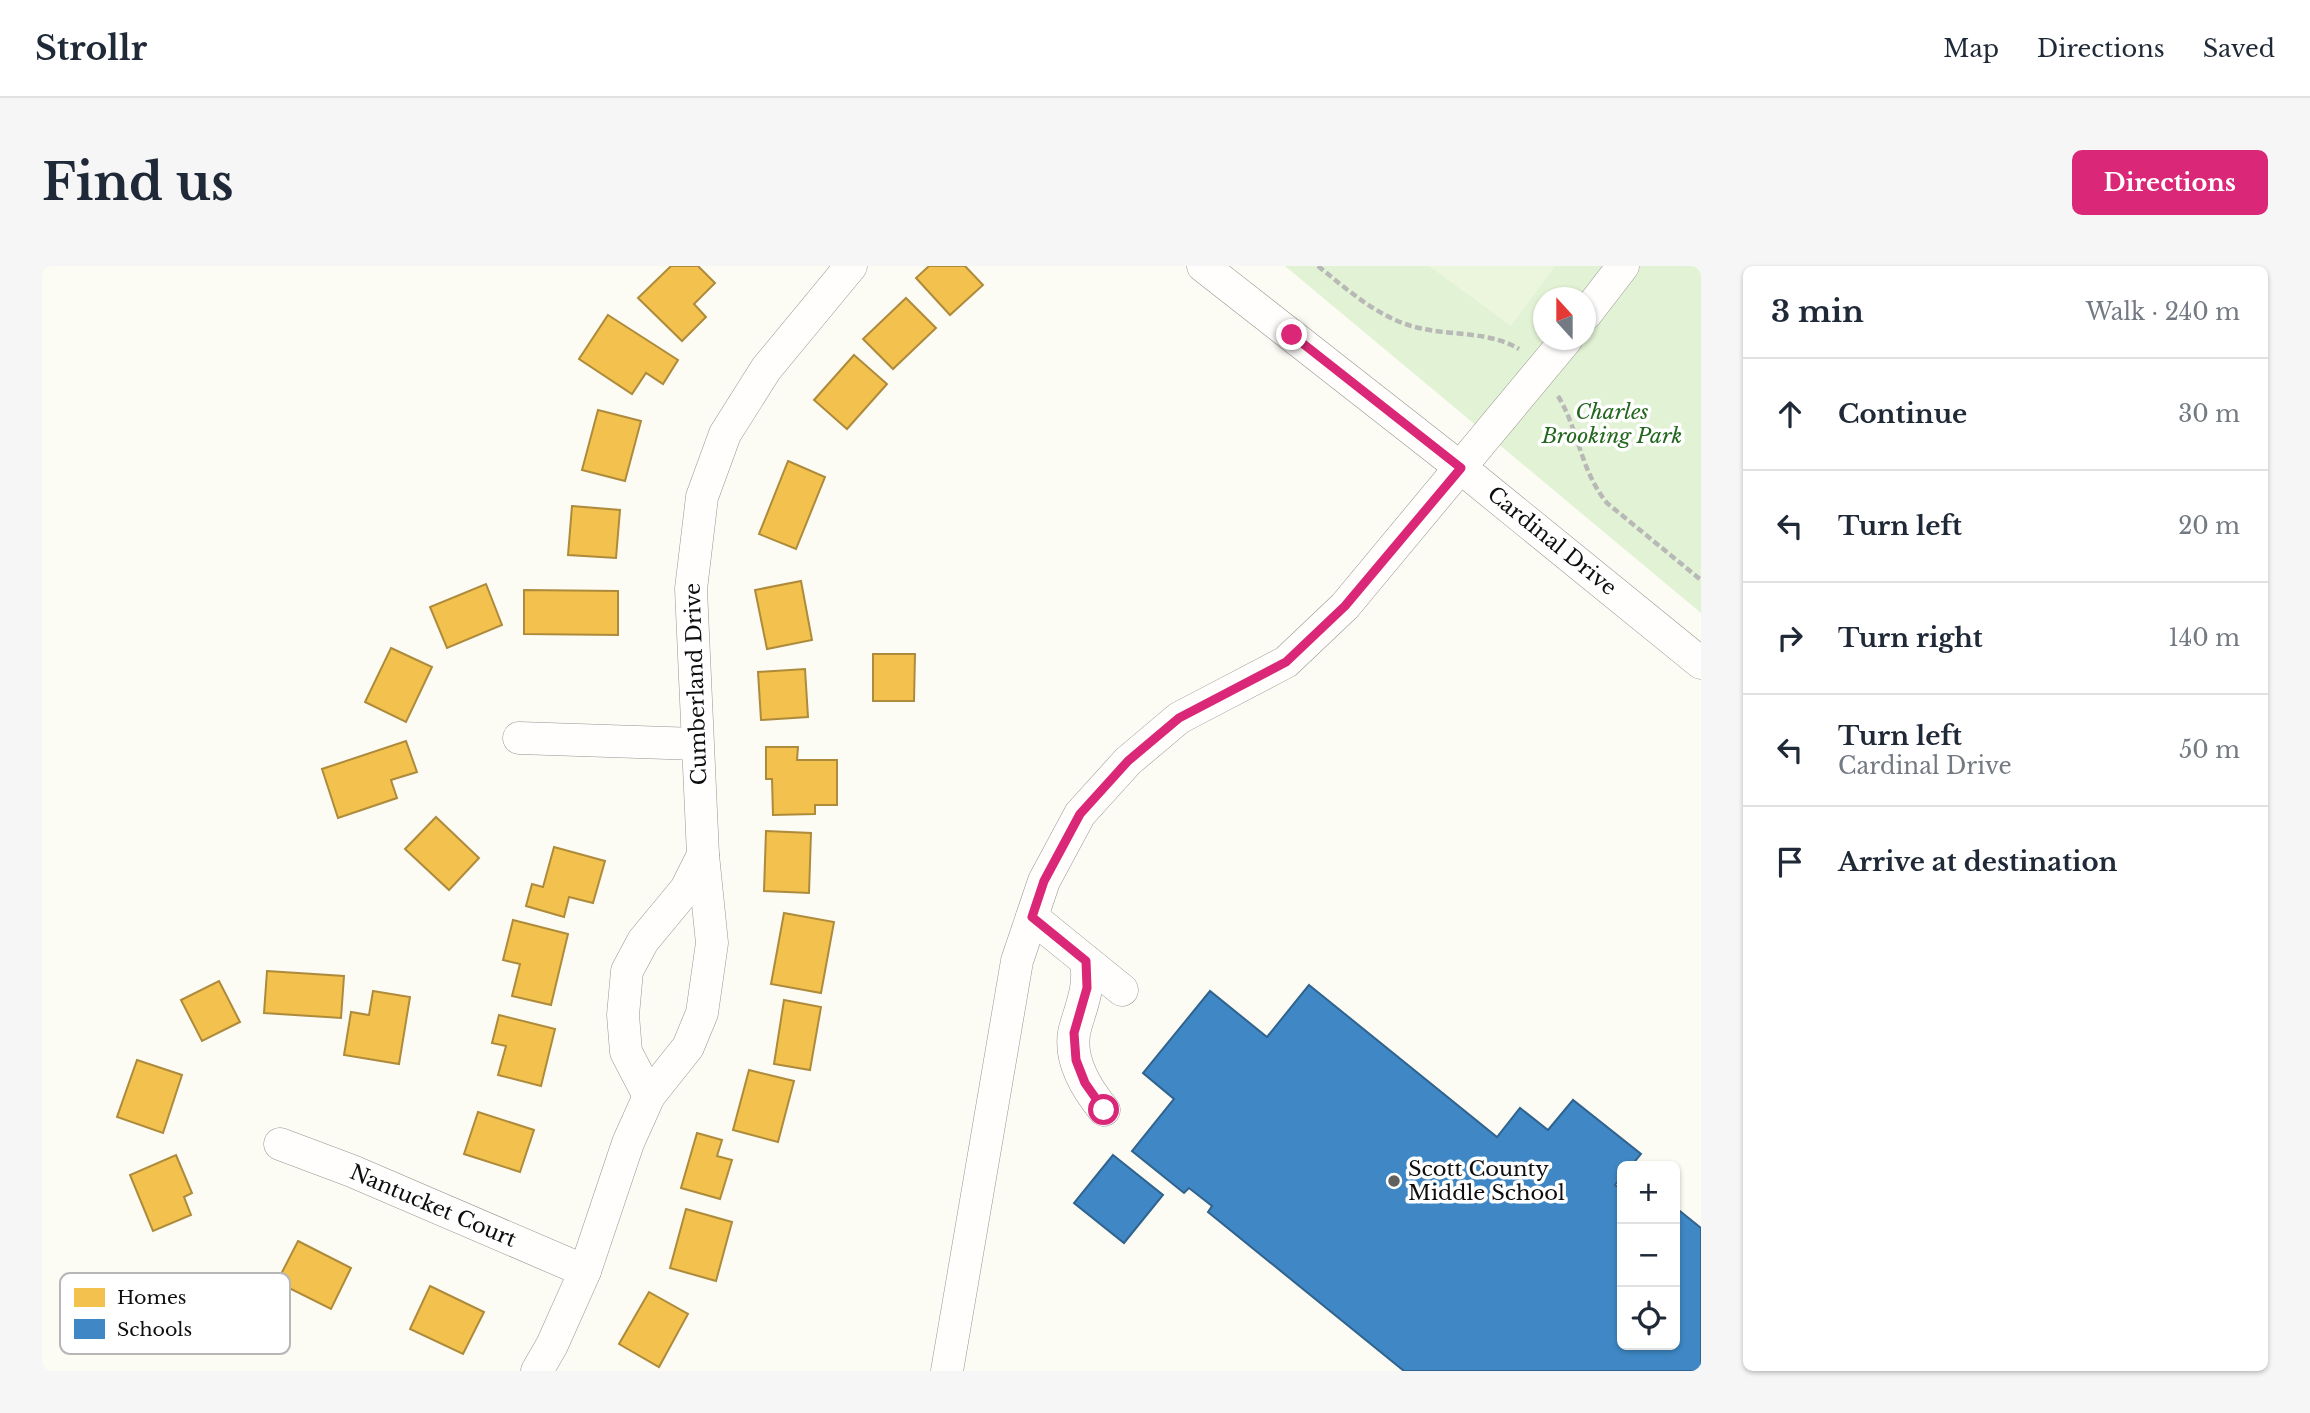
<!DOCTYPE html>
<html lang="en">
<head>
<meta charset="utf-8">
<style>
	:root { --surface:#fff; --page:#f6f6f7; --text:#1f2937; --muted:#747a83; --line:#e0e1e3; --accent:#db2777 }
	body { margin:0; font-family:"Libre Baskerville",serif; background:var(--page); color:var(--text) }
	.controls { position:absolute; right:21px; bottom:21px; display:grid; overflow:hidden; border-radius:10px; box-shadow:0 2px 5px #0004 }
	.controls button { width:63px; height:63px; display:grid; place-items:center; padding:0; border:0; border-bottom:2px solid var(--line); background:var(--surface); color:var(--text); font:35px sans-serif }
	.compass { position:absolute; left:1491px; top:21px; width:63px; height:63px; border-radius:50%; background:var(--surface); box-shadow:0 2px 5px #0004; rotate:339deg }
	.stop { position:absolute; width:21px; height:21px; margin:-16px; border:5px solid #db2777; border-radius:50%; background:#fff }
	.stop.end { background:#db2777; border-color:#fff; box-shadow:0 2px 7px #0008 }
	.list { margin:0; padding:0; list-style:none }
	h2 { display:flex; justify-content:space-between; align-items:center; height:91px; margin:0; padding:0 28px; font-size:30px }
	h2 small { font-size:23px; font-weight:400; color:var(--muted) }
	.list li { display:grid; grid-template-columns:46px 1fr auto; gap:21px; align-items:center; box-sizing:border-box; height:112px; padding:0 28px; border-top:2px solid var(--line) }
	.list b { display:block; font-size:26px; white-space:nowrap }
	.list p { margin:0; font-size:23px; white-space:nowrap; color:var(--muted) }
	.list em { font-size:23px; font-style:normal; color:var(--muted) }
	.icon { flex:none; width:38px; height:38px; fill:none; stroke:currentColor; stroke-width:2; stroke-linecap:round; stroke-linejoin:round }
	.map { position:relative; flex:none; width:1659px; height:1105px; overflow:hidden; border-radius:10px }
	header { display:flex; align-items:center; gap:42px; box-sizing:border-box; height:98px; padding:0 35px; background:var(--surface); border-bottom:2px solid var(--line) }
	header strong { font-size:33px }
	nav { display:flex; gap:38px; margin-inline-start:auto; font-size:24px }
	.intro { display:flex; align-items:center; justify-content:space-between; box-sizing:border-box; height:168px; padding:0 42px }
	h1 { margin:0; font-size:49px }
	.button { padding:18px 32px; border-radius:10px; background:var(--accent); color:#fff; font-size:24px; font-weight:700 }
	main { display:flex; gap:42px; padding:0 42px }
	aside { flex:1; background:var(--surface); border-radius:10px; box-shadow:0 2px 5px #0004 }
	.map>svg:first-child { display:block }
	.green { fill:#e2f2d4; fill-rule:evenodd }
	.pitch { fill:#ecf6dd }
	.homes { fill:#f2c14e; stroke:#ae8b3b; stroke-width:2 }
	.schools { fill:#3f88c5; stroke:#30638e; stroke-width:2 }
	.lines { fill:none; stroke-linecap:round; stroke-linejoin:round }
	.minor-casing { stroke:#959592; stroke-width:33 }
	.path { stroke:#b8b8b7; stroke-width:4.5; stroke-dasharray:7 3.5; stroke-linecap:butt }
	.minor { stroke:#fffefd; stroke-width:32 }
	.route { stroke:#db2777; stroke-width:9 }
	.poi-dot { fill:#61615e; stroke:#fff; stroke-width:2.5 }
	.labels { text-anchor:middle; stroke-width:7; stroke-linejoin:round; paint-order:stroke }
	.park-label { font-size:21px; font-style:italic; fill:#23671e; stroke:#fff }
	.street-label { font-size:21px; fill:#0e0e0e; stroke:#fff }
	.poi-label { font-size:21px; fill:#0e0e0e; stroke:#fff; text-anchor:start }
	.key { fill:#fff; stroke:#b7b7b7; stroke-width:2 }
	.key-label { font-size:19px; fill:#0e0e0e }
</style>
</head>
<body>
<header>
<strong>Strollr</strong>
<nav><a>Map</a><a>Directions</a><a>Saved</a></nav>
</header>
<div class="intro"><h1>Find us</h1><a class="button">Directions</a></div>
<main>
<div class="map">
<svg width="1659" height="1105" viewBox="0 0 1659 1105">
	<rect width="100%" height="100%" fill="#fcfbf4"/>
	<!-- green -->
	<path class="green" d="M1243 0H1659V347ZM1502 32H1544V74H1502Z"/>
	<!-- pitch -->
	<polygon class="pitch" points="1387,0 1513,0 1469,60"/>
	<!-- homes -->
	<g class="homes">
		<polygon points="629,0 656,0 673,17 652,38 664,51 640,75 596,32"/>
		<polygon points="887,0 923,0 941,19 908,49 874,12"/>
		<polygon points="864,32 894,62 851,103 821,73"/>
		<polygon points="566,49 636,94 621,118 604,107 590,128 537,93"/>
		<polygon points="812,89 845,118 805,163 772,134"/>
		<polygon points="556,144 599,155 583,215 540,204"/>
		<polygon points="746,195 783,211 754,283 717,268"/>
		<polygon points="530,240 578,244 574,292 526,289"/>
		<polygon points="759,315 770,374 725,383 713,324"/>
		<polygon points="444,318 460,359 405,382 388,341"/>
		<polygon points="482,324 576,325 576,369 482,368"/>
		<polygon points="349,382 390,401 364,456 323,436"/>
		<polygon points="831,388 873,388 872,435 831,435"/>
		<polygon points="763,403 766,451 719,454 716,406"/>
		<polygon points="364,475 375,506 349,514 355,532 296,552 280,503"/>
		<polygon points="724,481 756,481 755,494 795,494 795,539 773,539 773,548 731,549 730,513 724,513"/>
		<polygon points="394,551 437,592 407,624 363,583"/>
		<polygon points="724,565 769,567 767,627 722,625"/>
		<polygon points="512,581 563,595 551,637 527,631 522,651 484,640 490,618 501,621"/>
		<polygon points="742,647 792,656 779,727 729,718"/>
		<polygon points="471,654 526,668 509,739 470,730 478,698 461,694"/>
		<polygon points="225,705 302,710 299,752 222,747"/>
		<polygon points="177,715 198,756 160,775 139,734"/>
		<polygon points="331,725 368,731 357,798 302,789 309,746 327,749"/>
		<polygon points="742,734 779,741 768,804 732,798"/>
		<polygon points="457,749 513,763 499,820 456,809 464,780 450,777"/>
		<polygon points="95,794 140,809 121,867 75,851"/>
		<polygon points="707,804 752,815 736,876 691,864"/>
		<polygon points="436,846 492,864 478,906 422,888"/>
		<polygon points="655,867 680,874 675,890 690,894 678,933 639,922"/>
		<polygon points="134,889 150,927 142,931 149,949 111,965 88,909"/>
		<polygon points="644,943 690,956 674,1015 628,1002"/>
		<polygon points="256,975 309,1002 289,1043 235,1016"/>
		<polygon points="388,1020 442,1046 421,1088 368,1063"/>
		<polygon points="607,1026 646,1048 617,1101 577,1078"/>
	</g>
	<!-- schools -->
	<g class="schools">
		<polygon points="1267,719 1455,871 1478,842 1506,864 1531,834 1599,888 1589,900 1580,900 1580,910 1573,919 1580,924 1580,1079 1633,1079 1633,941 1659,962 1659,1105 1362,1105 1166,946 1170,940 1147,922 1142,927 1090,885 1132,833 1101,807 1168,725 1225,771"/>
		<polygon points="1071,889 1121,929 1082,977 1032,937"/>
	</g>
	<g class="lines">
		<!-- minor casing -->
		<g class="minor-casing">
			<g id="minor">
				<polyline points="1161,0 1424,206 1659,397"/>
				<polyline points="1544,48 1581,0"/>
				<polyline points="477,472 655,478"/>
				<polyline points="990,651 1080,724"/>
				<path d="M1044 695C1048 719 1041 736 1034 759 1024 790 1043 821 1062 844"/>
				<polyline points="607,830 584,786 581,749 585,705 601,675 644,623 661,589"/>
				<polyline points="238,878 310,905 543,1005"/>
				<polyline points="495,1105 510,1079 543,1005 586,877 607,830 646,781 660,747 670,677 661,589 649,323 660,231 683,168 724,103 809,0"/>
				<polyline points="905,1105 975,695 1002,615 1038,548 1086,495 1137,452 1244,396 1303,340 1524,74"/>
			</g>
		</g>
		<!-- path -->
		<g class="path">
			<path d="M1276 0C1307 25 1338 53 1377 62 1411 70 1447 65 1477 83"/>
			<path d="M1516 130C1537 164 1538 204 1565 237L1659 314"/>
		</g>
		<!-- minor -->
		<use href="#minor" class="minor"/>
	</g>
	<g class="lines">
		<!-- route -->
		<polyline class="route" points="1062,844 1043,817 1034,794 1032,767 1045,722 1044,695 990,651 1002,615 1038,548 1086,495 1137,452 1244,396 1303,340 1419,202 1250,69"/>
	</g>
	<!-- markers -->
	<circle class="poi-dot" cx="1352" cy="915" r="7"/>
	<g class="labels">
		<!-- park labels -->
		<g class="park-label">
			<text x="1570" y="153">Charles<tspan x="1570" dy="24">Brooking Park</tspan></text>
		</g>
		<!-- street labels -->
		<g class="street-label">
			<text transform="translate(1510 275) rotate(39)" y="7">Cardinal Drive</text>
			<text transform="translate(654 418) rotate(-92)" y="7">Cumberland Drive</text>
			<text transform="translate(391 940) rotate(23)" y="7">Nantucket Court</text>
		</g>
		<!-- poi labels -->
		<g class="poi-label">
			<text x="1366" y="910">Scott County<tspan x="1366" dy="24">Middle School</tspan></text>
		</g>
	</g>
	<!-- legend -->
	<rect x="18" y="1007" width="230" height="81" rx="10" class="key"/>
	<rect x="32" y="1022" width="31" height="19" fill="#f2c14e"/>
	<rect x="32" y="1053" width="31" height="20" fill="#3f88c5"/>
	<g class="key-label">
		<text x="75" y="1038">Homes</text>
		<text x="75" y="1070">Schools</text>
	</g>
</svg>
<div class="controls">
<button>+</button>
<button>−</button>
<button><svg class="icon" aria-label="locate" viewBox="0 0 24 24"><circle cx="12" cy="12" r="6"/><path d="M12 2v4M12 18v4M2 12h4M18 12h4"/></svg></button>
</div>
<svg class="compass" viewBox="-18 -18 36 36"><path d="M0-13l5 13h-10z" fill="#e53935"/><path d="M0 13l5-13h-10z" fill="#747a83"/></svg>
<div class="stop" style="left:1062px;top:844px"></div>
<div class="stop end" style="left:1250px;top:69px"></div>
</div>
<aside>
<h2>3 min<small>Walk · 240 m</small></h2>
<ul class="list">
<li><svg class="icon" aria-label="ahead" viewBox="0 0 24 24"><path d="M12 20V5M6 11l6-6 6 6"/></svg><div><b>Continue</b></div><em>30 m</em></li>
<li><svg class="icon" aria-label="left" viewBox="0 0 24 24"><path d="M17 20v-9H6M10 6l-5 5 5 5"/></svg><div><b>Turn left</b></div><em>20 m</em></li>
<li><svg class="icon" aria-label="right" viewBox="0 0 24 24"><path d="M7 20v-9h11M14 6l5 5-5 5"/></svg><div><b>Turn right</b></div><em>140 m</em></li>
<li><svg class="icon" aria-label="left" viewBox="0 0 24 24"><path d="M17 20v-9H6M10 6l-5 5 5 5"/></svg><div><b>Turn left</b><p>Cardinal Drive</p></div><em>50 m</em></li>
<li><svg class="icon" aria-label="arrive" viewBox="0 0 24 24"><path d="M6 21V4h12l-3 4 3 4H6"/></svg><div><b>Arrive at destination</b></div></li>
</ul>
</aside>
</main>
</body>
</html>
